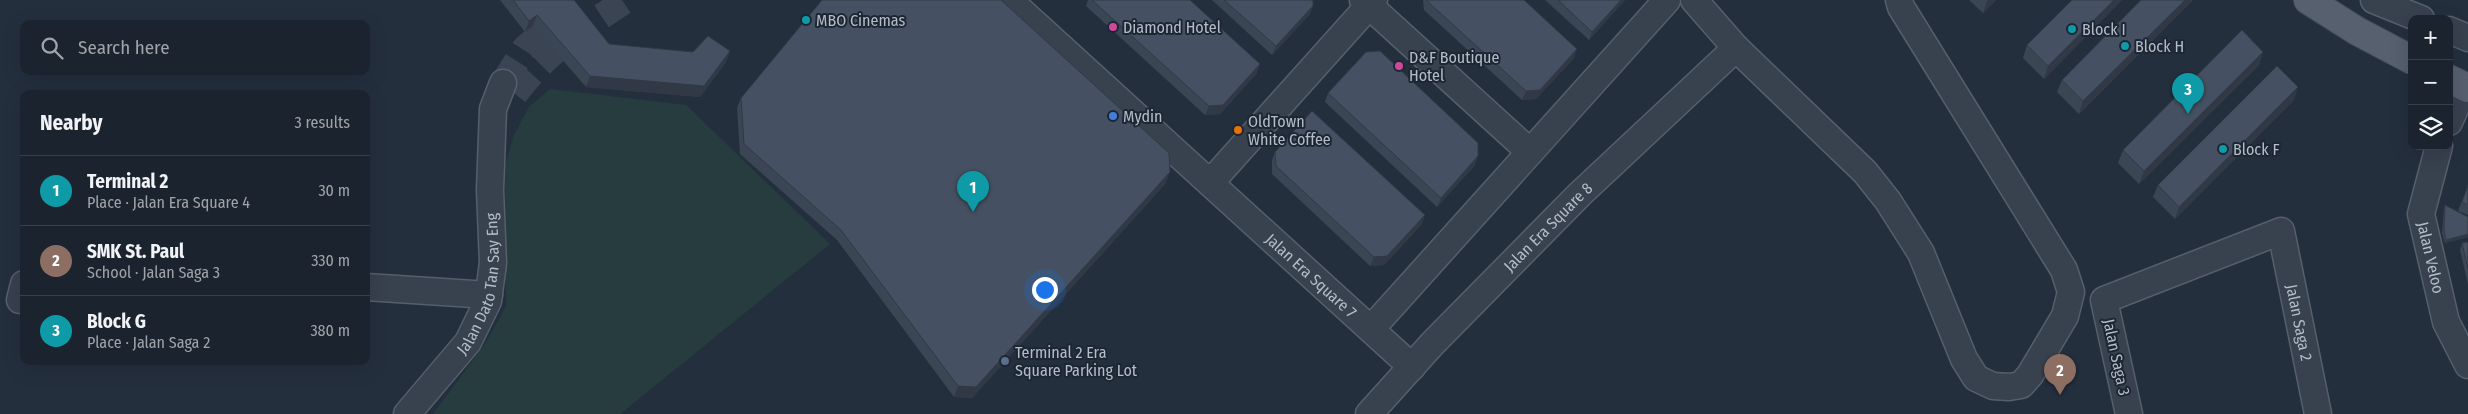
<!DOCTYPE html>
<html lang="en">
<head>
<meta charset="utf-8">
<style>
	:root { --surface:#1b232e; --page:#242b36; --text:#f1f3f6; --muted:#a0a4aa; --line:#39404a; --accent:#8ab4f8 }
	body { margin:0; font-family:"Fira Sans Condensed",sans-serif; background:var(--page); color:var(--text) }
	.controls { position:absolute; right:15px; top:15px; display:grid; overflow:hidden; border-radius:10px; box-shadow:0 5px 20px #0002 }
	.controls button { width:45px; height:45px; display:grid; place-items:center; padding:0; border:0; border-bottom:1px solid var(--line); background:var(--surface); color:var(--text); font:25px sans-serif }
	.you { position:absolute; left:1044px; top:289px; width:18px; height:18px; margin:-12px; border:4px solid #fff; border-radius:50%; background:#1a73e8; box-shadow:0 0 0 8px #1a73e833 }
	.badge { display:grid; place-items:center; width:32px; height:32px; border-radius:50%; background:var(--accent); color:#fff; font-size:16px; font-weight:700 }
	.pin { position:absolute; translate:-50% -41px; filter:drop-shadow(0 1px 2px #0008) }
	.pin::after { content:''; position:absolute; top:26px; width:18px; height:15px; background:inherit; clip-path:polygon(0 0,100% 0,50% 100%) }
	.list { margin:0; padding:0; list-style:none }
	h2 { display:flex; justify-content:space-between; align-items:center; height:65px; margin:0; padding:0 20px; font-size:21px }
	h2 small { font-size:16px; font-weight:400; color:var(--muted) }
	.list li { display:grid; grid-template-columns:32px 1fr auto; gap:15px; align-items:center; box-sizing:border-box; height:70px; padding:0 20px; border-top:1px solid var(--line) }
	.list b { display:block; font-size:19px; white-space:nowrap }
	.list p { margin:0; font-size:16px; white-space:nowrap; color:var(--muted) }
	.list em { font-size:16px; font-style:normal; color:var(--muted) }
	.icon { flex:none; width:28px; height:28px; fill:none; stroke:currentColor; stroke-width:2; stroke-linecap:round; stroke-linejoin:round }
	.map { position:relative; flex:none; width:2468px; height:414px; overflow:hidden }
	.search { position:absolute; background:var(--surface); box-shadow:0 5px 20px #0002; left:20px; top:20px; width:350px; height:55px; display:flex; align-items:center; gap:12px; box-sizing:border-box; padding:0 18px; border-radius:10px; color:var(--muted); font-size:19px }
	.panel { position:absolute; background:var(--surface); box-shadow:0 5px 20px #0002; left:20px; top:90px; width:350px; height:275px; border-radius:10px }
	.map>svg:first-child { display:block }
	.green { fill:#263c3f }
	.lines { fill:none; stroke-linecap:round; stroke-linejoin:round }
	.minor-tunnel { stroke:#3a4453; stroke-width:26; stroke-dasharray:26 13; stroke-linecap:butt }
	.minor-casing { stroke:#565f6c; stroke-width:29 }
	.major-casing { stroke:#414a57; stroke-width:30 }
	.minor { stroke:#38414e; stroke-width:26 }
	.major { stroke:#56606e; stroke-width:28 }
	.wall { fill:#3b4654 }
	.shaded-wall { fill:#303945 }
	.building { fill:#455162; stroke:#303945 }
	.culture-dot { fill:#0f9aa8; stroke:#1d2633; stroke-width:2 }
	.hotel-dot { fill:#d1479c; stroke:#1d2633; stroke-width:2 }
	.shop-dot { fill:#3f7fe0; stroke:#1d2633; stroke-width:2 }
	.food-dot { fill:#e8710a; stroke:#1d2633; stroke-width:2 }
	.service-dot { fill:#5c6f8a; stroke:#1d2633; stroke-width:2 }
	.labels { text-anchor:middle; stroke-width:4; stroke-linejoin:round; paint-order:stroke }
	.poi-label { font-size:16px; fill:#b4bcc9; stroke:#1d2633; text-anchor:start }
	.street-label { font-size:16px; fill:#b4bcc9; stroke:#1d2633 }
</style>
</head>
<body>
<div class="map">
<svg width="2468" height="414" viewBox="0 0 2468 414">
	<rect width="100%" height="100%" fill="#242f3e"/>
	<!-- green -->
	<polygon class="green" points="550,89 686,105 830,244 620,414 433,414 485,344 506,306 505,166 514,135 529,107"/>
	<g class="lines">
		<!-- minor-tunnel -->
		<g class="minor-tunnel">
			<polyline points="503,83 525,48 582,0"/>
			<path d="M515 94C548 51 581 30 626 0"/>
		</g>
		<!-- minor casing -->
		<g class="minor-casing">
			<g id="minor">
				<path id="s1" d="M1009 0 1412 367"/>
				<polyline points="1363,0 1530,152"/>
				<polyline points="1694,0 1736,48 1865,172 1888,201 1921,253 1964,359 1976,378 1993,386 2009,387 2021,385 2030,375 2065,316 2071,292 2064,270 1901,7 1899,0"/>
				<polyline points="2374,0 2421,19"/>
				<polyline points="2449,30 2468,38"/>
				<polyline points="2449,122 2465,87"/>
				<path id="s2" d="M2439 146 2421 214 2446 322 2468 365"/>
				<polyline points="1210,183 1374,0"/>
				<polyline points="366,287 489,295"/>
				<polyline points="20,300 24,284"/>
				<polyline points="1371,329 1667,0"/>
				<path id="s3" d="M407 414 468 342 488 301 493 263 490 190 493 109 503 83"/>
				<path id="s4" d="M1369 414 1433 343 1580 194 1736 48"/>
				<path id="s5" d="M2129 414 2104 300 2281 231 2318 414"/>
			</g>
		</g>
		<!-- major casing -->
		<g class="major-casing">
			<g id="major">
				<polyline points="2308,0 2357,31 2412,60"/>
				<polyline points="2449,79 2468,88"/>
			</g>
		</g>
		<!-- minor -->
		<use href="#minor" class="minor"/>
		<!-- major -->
		<use href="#major" class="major"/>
	</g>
	<!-- wall -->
	<g class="wall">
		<polygon points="500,0 574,0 609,44 726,62 700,97 586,87 533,26 525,32"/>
		<polygon points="1088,0 1190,0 1257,73 1220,114 1205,115 1086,6"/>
		<polygon points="1212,0 1313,0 1310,14 1272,55"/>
		<polygon points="1423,0 1524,0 1574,58 1536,99 1522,100 1424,10"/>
		<polygon points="1545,0 1625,0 1589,40"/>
		<polygon points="1969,0 1996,0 1983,13"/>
		<polygon points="2072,0 2122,0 2044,79 2023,58 2027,45"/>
		<polygon points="2141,0 2193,0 2079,114 2057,92 2062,80"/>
		<polygon points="2263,52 2259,65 2139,184 2118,163 2123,150"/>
		<polygon points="1328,93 1475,165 1437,207 1325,102"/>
		<polygon points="741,98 1166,183 972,398 954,397 837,240 740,154 737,108"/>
		<polygon points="2294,100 2175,219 2153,197 2158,185"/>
		<polygon points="1275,152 1422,224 1384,265 1370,266 1272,174 1272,160"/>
		<polygon points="2468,185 2468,215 2458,211"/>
		<polygon points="2445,205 2468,217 2468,237 2445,243 2442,233 2444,208"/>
		<polygon points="2468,242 2468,284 2460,250 2462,243"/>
	</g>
	<!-- shaded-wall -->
	<g class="shaded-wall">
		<polygon points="1621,0 1625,0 1589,40 1592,32"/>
		<polygon points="1988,0 1996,0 1983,13 1987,1"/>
		<polygon points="2114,0 2122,0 2044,79 2048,66"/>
		<polygon points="2185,0 2193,0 2079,114 2083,101"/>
		<polygon points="1313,6 1310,14 1272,55 1276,46"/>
		<polygon points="537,15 533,26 525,32 529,21"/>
		<polygon points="1577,49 1574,58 1536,99 1522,100 1526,91"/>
		<polygon points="730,51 726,62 700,97 586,87 590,76"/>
		<polygon points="2263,52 2259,65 2139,184 2144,171"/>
		<polygon points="1260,64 1257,73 1220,114 1205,115 1209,106"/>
		<polygon points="2298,87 2294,100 2175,219 2179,207"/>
		<polygon points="1478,156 1475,165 1437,207 1441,198"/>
		<polygon points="1170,172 1166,183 972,398 954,397 958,386"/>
		<polygon points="1425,215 1422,224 1384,265 1370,266 1374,257"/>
		<polygon points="2468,234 2468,237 2445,243 2446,240"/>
	</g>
	<!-- building -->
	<g class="building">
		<polygon points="513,0 574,0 609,44 693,52 708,36 730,51 704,86 590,76 537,15 529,21"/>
		<polygon points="822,0 1001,0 1169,153 1170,172 976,387 958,386 841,230 744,144 741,98"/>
		<polygon points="1092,0 1190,0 1260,64 1223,105 1209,106"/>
		<polygon points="1224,0 1313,0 1313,6 1276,46"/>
		<polygon points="1427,0 1524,0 1577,49 1540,90 1526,91 1427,1"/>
		<polygon points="1558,0 1621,0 1592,32"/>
		<polygon points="2072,0 2114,0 2048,66 2027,45"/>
		<polygon points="2141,0 2185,0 2083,101 2062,80"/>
		<polygon points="2242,30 2263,52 2144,171 2123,150"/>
		<polygon points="1380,51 1478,143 1478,156 1441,198 1328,93 1366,52"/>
		<polygon points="2277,66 2298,87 2179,207 2158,185"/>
		<polygon points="1312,111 1425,215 1387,256 1374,257 1276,166 1275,152"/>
		<polygon points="2468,185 2468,205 2462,202"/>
		<polygon points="2445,205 2468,217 2468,234 2446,240 2444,230"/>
		<polygon points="2468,242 2468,268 2462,243"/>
	</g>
	<!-- markers -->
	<g class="culture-dot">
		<circle cx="806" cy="20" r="5"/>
		<circle cx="2072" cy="29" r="5"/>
		<circle cx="2125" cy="46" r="5"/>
		<circle cx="2223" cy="149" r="5"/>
	</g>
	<g class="hotel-dot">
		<circle cx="1113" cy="27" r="5"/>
		<circle cx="1399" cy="66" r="5"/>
	</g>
	<circle class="shop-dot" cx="1113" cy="116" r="5"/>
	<circle class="food-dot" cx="1238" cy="130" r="5"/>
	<circle class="service-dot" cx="1005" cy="361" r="5"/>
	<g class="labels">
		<!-- poi labels -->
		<g class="poi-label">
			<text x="816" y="26">MBO Cinemas</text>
			<text x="1123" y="33">Diamond Hotel</text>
			<text x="2082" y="35">Block I</text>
			<text x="2135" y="52">Block H</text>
			<text x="1409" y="63">D&amp;F Boutique<tspan x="1409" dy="18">Hotel</tspan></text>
			<text x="1123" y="122">Mydin</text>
			<text x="1248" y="127">OldTown<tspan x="1248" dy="18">White Coffee</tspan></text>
			<text x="2233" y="155">Block F</text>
			<text x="1015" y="358">Terminal 2 Era<tspan x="1015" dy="18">Square Parking Lot</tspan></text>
		</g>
		<!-- street labels -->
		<g class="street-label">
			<text dy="6" stroke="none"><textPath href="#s4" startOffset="259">Jalan Era Square 8</textPath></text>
			<text dy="6" stroke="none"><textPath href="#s2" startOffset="115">Jalan Veloo</textPath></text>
			<text dy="6" stroke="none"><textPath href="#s1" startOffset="409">Jalan Era Square 7</textPath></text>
			<text dy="6" stroke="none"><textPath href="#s3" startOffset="155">Jalan Dato Tan Say Eng</textPath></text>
			<text dy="6" stroke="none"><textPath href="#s5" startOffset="400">Jalan Saga 2</textPath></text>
			<text transform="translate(2117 357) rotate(78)" y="6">Jalan Saga 3</text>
		</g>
	</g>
</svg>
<div class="controls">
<button>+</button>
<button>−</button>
<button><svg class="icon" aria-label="layers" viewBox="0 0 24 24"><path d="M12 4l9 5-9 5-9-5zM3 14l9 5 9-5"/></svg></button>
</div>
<div class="you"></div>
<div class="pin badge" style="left:973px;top:212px;background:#0f9aa8">1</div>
<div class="pin badge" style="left:2060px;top:395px;background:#8d6e63">2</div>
<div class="pin badge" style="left:2188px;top:114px;background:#0f9aa8">3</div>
<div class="search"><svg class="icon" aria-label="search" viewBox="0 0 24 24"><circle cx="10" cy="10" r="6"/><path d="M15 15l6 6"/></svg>Search here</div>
<section class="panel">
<h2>Nearby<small>3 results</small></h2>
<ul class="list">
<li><span class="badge" style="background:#0f9aa8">1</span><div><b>Terminal 2</b><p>Place · Jalan Era Square 4</p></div><em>30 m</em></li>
<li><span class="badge" style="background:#8d6e63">2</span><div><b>SMK St. Paul</b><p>School · Jalan Saga 3</p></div><em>330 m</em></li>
<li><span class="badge" style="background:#0f9aa8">3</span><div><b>Block G</b><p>Place · Jalan Saga 2</p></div><em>380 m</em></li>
</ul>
</section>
</div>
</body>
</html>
